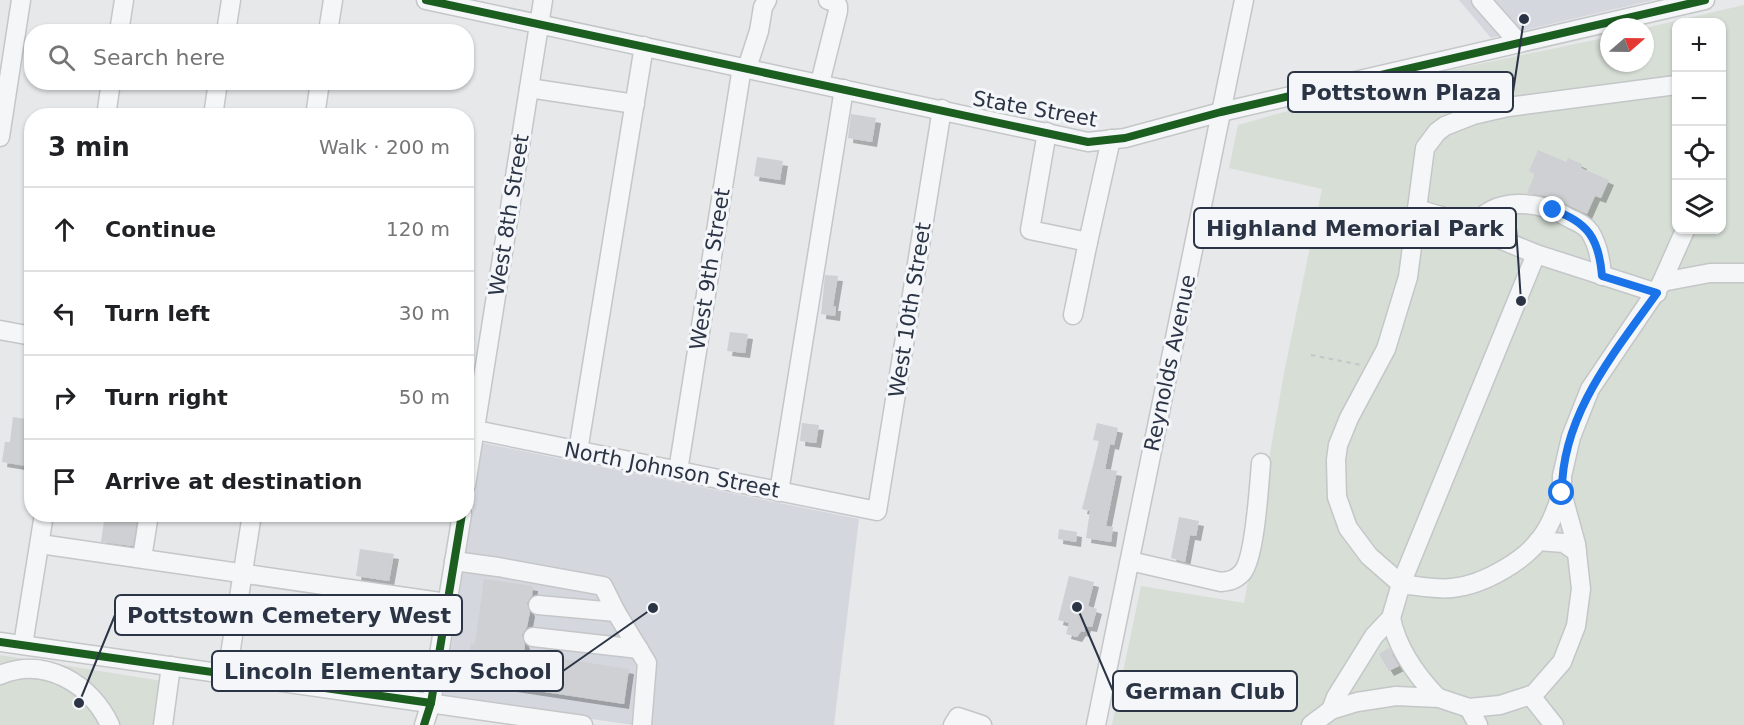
<!DOCTYPE html>
<html lang="en">
<head>
<meta charset="utf-8">
<style>
	:root { --surface:#fff; --page:#f2f2f2; --text:#202124; --muted:#757577; --line:#e0e0e0 }
	body { margin:0; font-family:"DejaVu Sans",sans-serif; background:var(--page); color:var(--text) }
	.controls { position:absolute; right:18px; top:18px; display:grid; overflow:hidden; border-radius:12px; box-shadow:0 2px 4px #0004 }
	.controls button { width:54px; height:54px; display:grid; place-items:center; padding:0; border:0; border-bottom:2px solid var(--line); background:var(--surface); color:var(--text); font:30px sans-serif }
	.compass { position:absolute; left:1600px; top:18px; width:54px; height:54px; border-radius:50%; background:var(--surface); box-shadow:0 2px 4px #0004; rotate:70deg }
	.stop { position:absolute; width:18px; height:18px; margin:-14px; border:4px solid #1a73e8; border-radius:50%; background:#fff }
	.stop.end { background:#1a73e8; border-color:#fff; box-shadow:0 2px 6px #0008 }
	.list { margin:0; padding:0; list-style:none }
	h2 { display:flex; justify-content:space-between; align-items:center; height:78px; margin:0; padding:0 24px; font-size:26px }
	h2 small { font-size:20px; font-weight:400; color:var(--muted) }
	.list li { display:grid; grid-template-columns:39px 1fr auto; gap:18px; align-items:center; box-sizing:border-box; height:84px; padding:0 24px; border-top:2px solid var(--line) }
	.list b { display:block; font-size:22px; white-space:nowrap }
	.list em { font-size:20px; font-style:normal; color:var(--muted) }
	.icon { flex:none; width:33px; height:33px; fill:none; stroke:currentColor; stroke-width:2; stroke-linecap:round; stroke-linejoin:round }
	.map { position:relative; flex:none; width:1744px; height:725px; overflow:hidden }
	.search { position:absolute; background:var(--surface); box-shadow:0 2px 4px #0004; left:24px; top:24px; width:450px; height:66px; display:flex; align-items:center; gap:15px; box-sizing:border-box; padding:0 21px; border-radius:24px; color:var(--muted); font-size:22px }
	.panel { position:absolute; background:var(--surface); box-shadow:0 2px 4px #0004; left:24px; top:108px; width:450px; height:414px; border-radius:24px }
	.map>svg:first-child { display:block }
	.built { fill:#d4d7dd }
	.green { fill:#d6ded6; fill-rule:evenodd }
	.building { fill:#ced0d3; filter:url(#shadow) }
	.lines { fill:none; stroke-linecap:round; stroke-linejoin:round }
	.minor-casing { stroke:#c4c6c8; stroke-width:21 }
	.path { stroke:#c5c6ca; stroke-width:2; stroke-dasharray:4.5 4.5; stroke-linecap:butt }
	.minor { stroke:#f5f6f7; stroke-width:18 }
	.cycleway-casing { stroke:#f4f6f9; stroke-width:11 }
	.cycleway { stroke:#1b5e20; stroke-width:8 }
	.route { stroke:#1a73e8; stroke-width:8 }
	.labels { text-anchor:middle; stroke-width:6; stroke-linejoin:round; paint-order:stroke }
	.street-label { font-size:21px; fill:#2b3445; stroke:#f4f6f9 }
	.leader { fill:none; stroke:#2b3445; stroke-width:2 }
	.callout-dot { fill:#2b3445; stroke:#f4f6f9; stroke-width:2 }
	.callout { fill:#f4f6f9; stroke:#2b3445; stroke-width:2 }
	.callout-label { font-size:22px; text-anchor:middle; font-weight:bold; fill:#2b3445 }
</style>
</head>
<body>
<div class="map">
<svg width="1744" height="725" viewBox="0 0 1744 725">
	<defs>
		<filter id="shadow"><feDropShadow dx="5" dy="5" stdDeviation="0" flood-color="#0004"/></filter>
	</defs>
	<rect width="100%" height="100%" fill="#e6e8ea"/>
	<!-- built -->
	<g class="built">
		<polygon points="1459,0 1654,0 1491,38"/>
		<polygon points="483,443 859,519 834,725 634,725 443,698"/>
	</g>
	<!-- green -->
	<g class="green">
		<path d="M1744 5V725H1112L1141 586 1244 603 1284 373 1322 189 1229 168 1238 125 1384 84 1609 37V63H1645V28ZM1676 22H1722V230H1676Z"/>
		<polygon points="0,655 162,681 155,725 0,725"/>
	</g>
	<!-- building -->
	<g class="building">
		<polygon points="851,114 876,118 872,142 848,138"/>
		<polygon points="1538,150 1566,162 1568,158 1582,164 1581,168 1609,180 1601,198 1595,196 1587,214 1550,197 1527,193 1535,174 1529,171"/>
		<polygon points="757,157 783,161 780,180 754,176"/>
		<polygon points="825,275 838,276 833,306 836,306 835,316 821,314"/>
		<polygon points="730,332 748,334 745,353 727,351"/>
		<polygon points="13,417 32,420 32,467 2,462 5,442 10,442"/>
		<polygon points="802,423 819,425 816,443 800,441"/>
		<polygon points="1097,423 1118,428 1114,445 1110,444 1105,469 1117,471 1106,526 1113,527 1111,542 1086,538 1090,511 1082,509 1099,441 1093,440"/>
		<polygon points="105,514 138,514 133,546 101,542"/>
		<polygon points="1179,517 1199,521 1196,536 1190,535 1185,562 1171,558"/>
		<polygon points="1059,529 1077,532 1076,542 1058,539"/>
		<polygon points="360,549 394,554 389,581 356,576"/>
		<polygon points="1069,576 1094,582 1088,606 1097,609 1092,627 1086,626 1084,632 1081,631 1077,637 1066,634 1069,623 1058,620"/>
		<polygon points="484,579 533,586 532,596 527,603 530,612 527,627 522,635 525,645 524,653 629,669 624,704 479,682 467,668 471,643 475,644"/>
		<polygon points="1389,648 1399,666 1389,671 1379,654"/>
	</g>
	<g class="lines">
		<!-- minor casing -->
		<g class="minor-casing">
			<g id="minor">
				<polyline points="426,0 1088,142 1125,138 1221,112 1705,0"/>
				<polyline points="1481,0 1519,43"/>
				<polyline points="119,32 124,0"/>
				<polyline points="226,32 231,0"/>
				<polyline points="328,32 333,0"/>
				<polyline points="747,68 759,31 763,7 767,0"/>
				<polyline points="820,83 838,11 838,6 834,2 828,0"/>
				<polyline points="529,88 635,104"/>
				<polyline points="106,116 111,82"/>
				<polyline points="213,116 218,82"/>
				<polyline points="315,116 320,82"/>
				<polyline points="1047,132 1030,230 1088,242 1111,139"/>
				<polyline points="0,137 21,0"/>
				<path d="M1417 209 1448 218 1536 254 1401 584C1418 586 1436 590 1452 588 1484 585 1529 559 1545 532 1553 520 1557 506 1562 493"/>
				<path d="M1472 228C1495 194 1540 201 1571 219 1578 222 1585 225 1590 232 1598 245 1601 261 1602 276"/>
				<polyline points="1536,254 1657,293"/>
				<polyline points="1662,282 1710,273 1744,273"/>
				<polyline points="1073,315 1088,242"/>
				<polyline points="0,330 32,336"/>
				<polyline points="466,428 877,511 942,109"/>
				<polyline points="578,451 644,46"/>
				<polyline points="678,471 742,67"/>
				<polyline points="466,485 543,0"/>
				<polyline points="779,492 844,89"/>
				<polyline points="1538,541 1564,543 1577,552"/>
				<polyline points="40,544 447,603"/>
				<polyline points="142,558 149,514"/>
				<polyline points="454,561 498,567 603,586 616,612 647,663 642,725"/>
				<path d="M1130 561 1221 582C1230 581 1235 580 1242 573 1255 559 1259 486 1261 463"/>
				<polyline points="538,605 616,612"/>
				<path d="M1391 618C1397 648 1417 676 1437 697"/>
				<polyline points="533,637 639,649"/>
				<polyline points="0,642 583,725"/>
				<polyline points="23,645 44,514"/>
				<polyline points="227,674 252,514"/>
				<path d="M0 675C45 656 91 684 110 725"/>
				<polyline points="1531,696 1554,725"/>
				<polyline points="1469,708 1478,725"/>
				<polyline points="1331,710 1336,697 1374,636 1391,618 1401,584 1369,556 1348,528 1337,497 1336,460 1338,445 1349,418 1386,349 1408,277 1425,148 1437,132 1445,126 1473,115 1508,107 1676,85"/>
				<polyline points="163,725 171,666"/>
				<polyline points="424,725 431,703 462,514"/>
				<polyline points="953,725 958,717 982,725"/>
				<polyline points="1096,725 1244,0"/>
				<polyline points="1311,725 1331,710 1357,702 1396,696 1439,698 1469,708 1500,705 1534,694 1562,662 1576,626 1581,589 1576,544 1562,493 1562,476 1571,437 1590,389 1661,284 1685,230"/>
			</g>
		</g>
		<!-- path -->
		<polyline class="path" points="1311,355 1361,365"/>
		<!-- minor -->
		<use href="#minor" class="minor"/>
		<!-- cycleway casing -->
		<g class="cycleway-casing">
			<g id="cycleway">
				<polyline points="426,0 1088,142 1125,138 1221,112 1705,0"/>
				<polyline points="0,642 431,703"/>
				<polyline points="424,725 431,703 462,514"/>
			</g>
		</g>
		<!-- cycleway -->
		<use href="#cycleway" class="cycleway"/>
	</g>
	<g class="lines">
		<!-- route -->
		<path class="route" d="M1553 210C1588 222 1599 239 1602 276L1657 293C1614 353 1561 416 1562 493"/>
	</g>
	<g class="labels">
		<!-- street labels -->
		<g class="street-label">
			<text transform="translate(1035 109) rotate(10)" y="7">State Street</text>
			<text transform="translate(509 215) rotate(-81)" y="7">West 8th Street</text>
			<text transform="translate(710 269) rotate(-81)" y="7">West 9th Street</text>
			<text transform="translate(910 310) rotate(-81)" y="7">West 10th Street</text>
			<text transform="translate(1170 363) rotate(-78)" y="7">Reynolds Avenue</text>
			<text transform="translate(672 470) rotate(11)" y="7">North Johnson Street</text>
		</g>
	</g>
	<!-- callouts -->
	<path class="leader" d="M1524 19L1513 92M1521 301L1516 228M79 703L115 615M653 608L563 671M1077 607L1113 691"/>
	<g class="callout-dot">
		<circle cx="1524" cy="19" r="6"/>
		<circle cx="1521" cy="301" r="6"/>
		<circle cx="79" cy="703" r="6"/>
		<circle cx="653" cy="608" r="6"/>
		<circle cx="1077" cy="607" r="6"/>
	</g>
	<g class="callout">
		<rect x="1288" y="72" width="225" height="40" rx="6"/>
		<rect x="1194" y="208" width="322" height="40" rx="6"/>
		<rect x="115" y="595" width="347" height="40" rx="6"/>
		<rect x="212" y="651" width="351" height="40" rx="6"/>
		<rect x="1113" y="671" width="184" height="40" rx="6"/>
	</g>
	<g class="callout-label">
		<text x="1401" y="100">Pottstown Plaza</text>
		<text x="1355" y="236">Highland Memorial Park</text>
		<text x="289" y="623">Pottstown Cemetery West</text>
		<text x="388" y="679">Lincoln Elementary School</text>
		<text x="1205" y="699">German Club</text>
	</g>
</svg>
<div class="controls">
<button>+</button>
<button>−</button>
<button><svg class="icon" aria-label="locate" viewBox="0 0 24 24"><circle cx="12" cy="12" r="6"/><path d="M12 2v4M12 18v4M2 12h4M18 12h4"/></svg></button>
<button><svg class="icon" aria-label="layers" viewBox="0 0 24 24"><path d="M12 4l9 5-9 5-9-5zM3 14l9 5 9-5"/></svg></button>
</div>
<svg class="compass" viewBox="-18 -18 36 36"><path d="M0-13l5 13h-10z" fill="#e53935"/><path d="M0 13l5-13h-10z" fill="#757577"/></svg>
<div class="stop" style="left:1562px;top:493px"></div>
<div class="stop end" style="left:1553px;top:210px"></div>
<div class="search"><svg class="icon" aria-label="search" viewBox="0 0 24 24"><circle cx="10" cy="10" r="6"/><path d="M15 15l6 6"/></svg>Search here</div>
<section class="panel">
<h2>3 min<small>Walk · 200 m</small></h2>
<ul class="list">
<li><svg class="icon" aria-label="ahead" viewBox="0 0 24 24"><path d="M12 20V5M6 11l6-6 6 6"/></svg><div><b>Continue</b></div><em>120 m</em></li>
<li><svg class="icon" aria-label="left" viewBox="0 0 24 24"><path d="M17 20v-9H6M10 6l-5 5 5 5"/></svg><div><b>Turn left</b></div><em>30 m</em></li>
<li><svg class="icon" aria-label="right" viewBox="0 0 24 24"><path d="M7 20v-9h11M14 6l5 5-5 5"/></svg><div><b>Turn right</b></div><em>50 m</em></li>
<li><svg class="icon" aria-label="arrive" viewBox="0 0 24 24"><path d="M6 21V4h12l-3 4 3 4H6"/></svg><div><b>Arrive at destination</b></div></li>
</ul>
</section>
</div>
</body>
</html>
